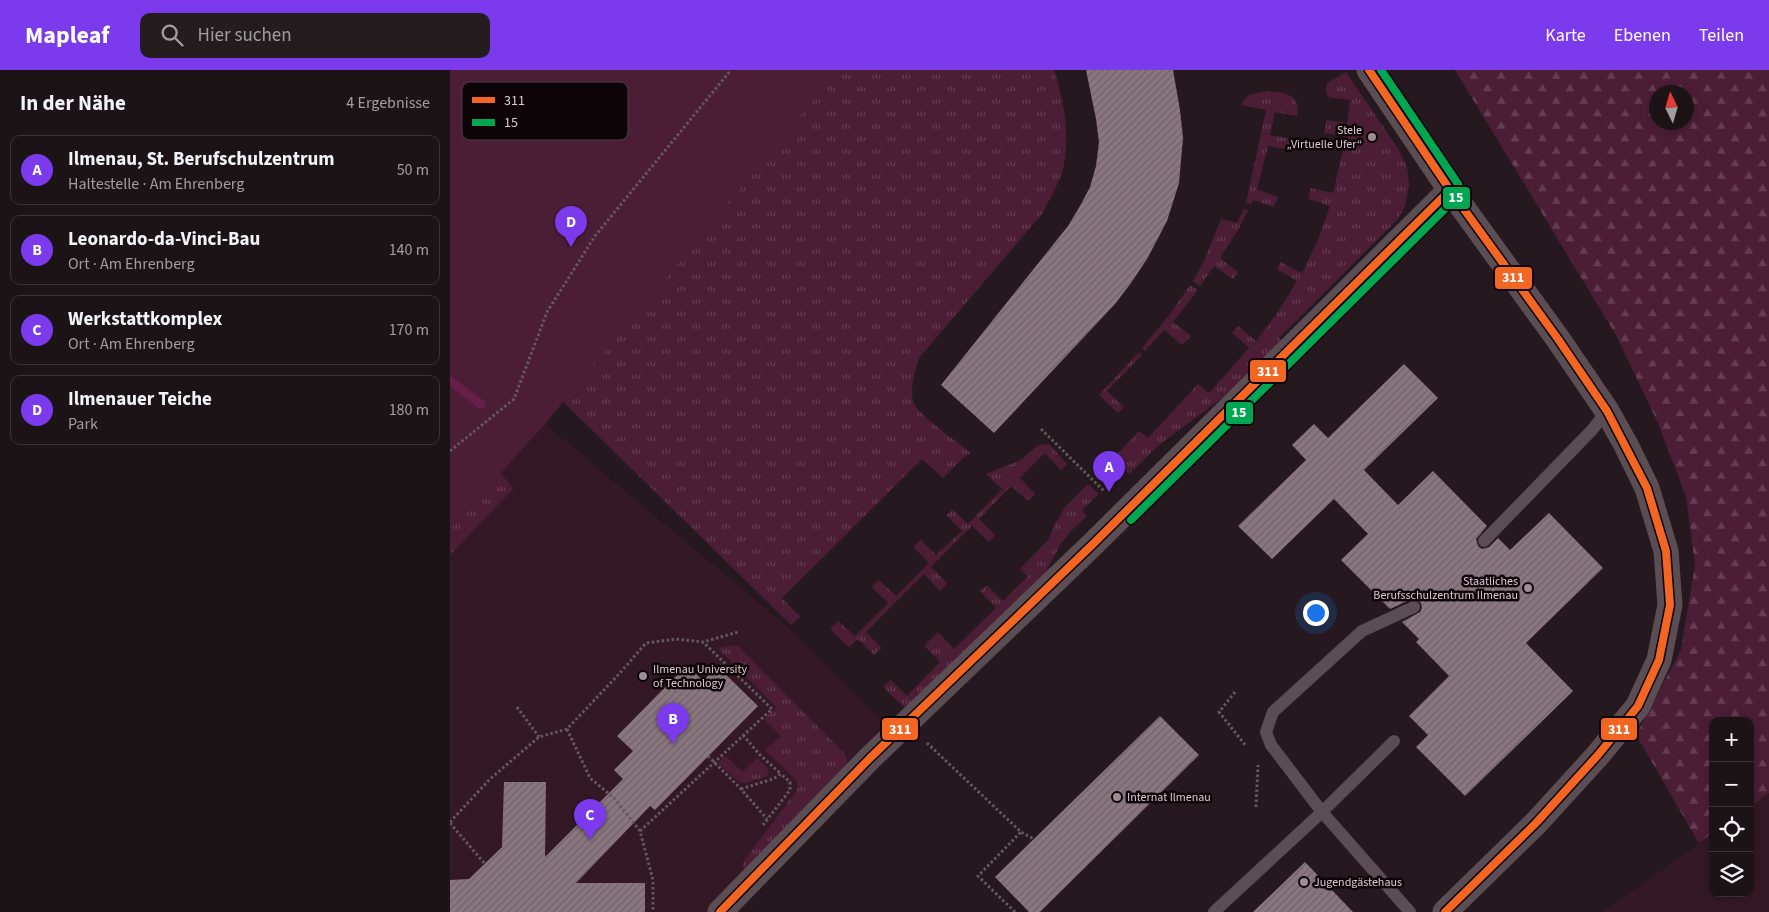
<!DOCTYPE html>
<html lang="de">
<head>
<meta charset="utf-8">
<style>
	:root { --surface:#1c1317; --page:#251c20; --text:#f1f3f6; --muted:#a09ea1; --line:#3a3236; --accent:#7c3aed }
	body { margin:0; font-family:"Source Sans 3",sans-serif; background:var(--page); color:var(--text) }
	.controls { position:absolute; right:15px; bottom:15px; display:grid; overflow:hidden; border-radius:10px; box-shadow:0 2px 12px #0003 }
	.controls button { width:45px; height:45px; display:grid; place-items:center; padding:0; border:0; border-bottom:1px solid var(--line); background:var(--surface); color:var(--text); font:25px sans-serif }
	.compass { position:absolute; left:1199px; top:15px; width:45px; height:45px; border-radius:50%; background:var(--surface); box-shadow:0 2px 12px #0003; rotate:355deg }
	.you { position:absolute; left:865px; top:542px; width:18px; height:18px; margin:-12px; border:4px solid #fff; border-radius:50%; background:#1a73e8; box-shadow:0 0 0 8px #1a73e833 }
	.badge { display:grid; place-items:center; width:32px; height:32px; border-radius:50%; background:var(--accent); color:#fff; font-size:16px; font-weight:700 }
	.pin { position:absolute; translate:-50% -41px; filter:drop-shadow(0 1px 2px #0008) }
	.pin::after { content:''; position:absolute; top:26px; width:18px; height:15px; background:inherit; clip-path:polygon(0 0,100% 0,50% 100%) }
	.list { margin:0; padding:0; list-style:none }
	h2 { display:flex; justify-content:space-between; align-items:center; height:65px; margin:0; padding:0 20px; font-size:21px }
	h2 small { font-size:16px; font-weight:400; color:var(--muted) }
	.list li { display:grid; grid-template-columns:32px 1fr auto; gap:15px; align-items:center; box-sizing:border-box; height:70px; margin:0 10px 10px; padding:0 10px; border:1px solid var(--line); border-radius:10px }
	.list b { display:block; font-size:19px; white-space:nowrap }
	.list p { margin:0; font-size:16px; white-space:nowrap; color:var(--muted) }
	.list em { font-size:16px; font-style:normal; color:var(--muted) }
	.icon { flex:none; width:28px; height:28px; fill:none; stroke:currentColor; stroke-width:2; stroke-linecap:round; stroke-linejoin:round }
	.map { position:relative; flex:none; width:1319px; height:842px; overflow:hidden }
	header { display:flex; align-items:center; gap:30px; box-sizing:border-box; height:70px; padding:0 25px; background:var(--accent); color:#fff }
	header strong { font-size:24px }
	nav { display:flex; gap:28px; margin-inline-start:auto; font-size:18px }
	.search { width:350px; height:45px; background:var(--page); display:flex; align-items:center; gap:12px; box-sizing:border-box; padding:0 18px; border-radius:10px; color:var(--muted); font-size:19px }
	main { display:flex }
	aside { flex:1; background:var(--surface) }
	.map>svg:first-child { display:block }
	.built { fill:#351826 }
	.grass { fill:url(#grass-tufts) }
	.forest { fill:url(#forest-firs); fill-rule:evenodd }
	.park { fill:#4c1e36 }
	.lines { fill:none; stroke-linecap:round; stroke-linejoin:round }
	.stream { stroke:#691e49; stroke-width:9 }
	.building { fill:url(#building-hatch) }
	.path { stroke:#63595e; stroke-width:3; stroke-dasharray:2.5 2.5; stroke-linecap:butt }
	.lane { stroke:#5a4e54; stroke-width:12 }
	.street { stroke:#5a4e54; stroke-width:25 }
	.bus-1-casing { stroke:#0d0408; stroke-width:11 }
	.bus-2-casing { stroke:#0d0408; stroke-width:11 }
	.bus-1 { stroke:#f26522; stroke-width:8 }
	.bus-2 { stroke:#00a651; stroke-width:8 }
	.poi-dot { fill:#9d8d94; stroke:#0d0408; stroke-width:2 }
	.labels { text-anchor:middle; stroke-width:5; stroke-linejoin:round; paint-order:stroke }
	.poi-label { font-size:12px; fill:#ddcbd3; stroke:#0d0408; text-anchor:start }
	.key { fill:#0d0408; stroke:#4b4045; stroke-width:1 }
	.key-label { font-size:14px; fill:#ddcbd3 }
	.line-badge { stroke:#0d0408; stroke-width:2 }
	.badge-label { font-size:14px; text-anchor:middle; font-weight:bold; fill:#fff }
</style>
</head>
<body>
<header>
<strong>Mapleaf</strong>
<div class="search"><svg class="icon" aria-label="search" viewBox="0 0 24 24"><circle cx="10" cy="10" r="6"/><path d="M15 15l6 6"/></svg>Hier suchen</div>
<nav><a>Karte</a><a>Ebenen</a><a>Teilen</a></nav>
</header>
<main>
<aside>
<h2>In der Nähe<small>4 Ergebnisse</small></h2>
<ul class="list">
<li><span class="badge">A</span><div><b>Ilmenau, St. Berufschulzentrum</b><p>Haltestelle · Am Ehrenberg</p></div><em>50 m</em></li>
<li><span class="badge">B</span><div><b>Leonardo-da-Vinci-Bau</b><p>Ort · Am Ehrenberg</p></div><em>140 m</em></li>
<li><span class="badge">C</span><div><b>Werkstattkomplex</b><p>Ort · Am Ehrenberg</p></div><em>170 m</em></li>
<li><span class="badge">D</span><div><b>Ilmenauer Teiche</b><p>Park</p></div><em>180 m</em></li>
</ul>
</aside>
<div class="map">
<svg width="1319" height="842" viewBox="0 0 1319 842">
	<defs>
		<pattern id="grass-tufts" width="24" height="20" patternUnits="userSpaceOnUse" patternTransform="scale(1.25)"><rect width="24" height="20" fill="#4c1e36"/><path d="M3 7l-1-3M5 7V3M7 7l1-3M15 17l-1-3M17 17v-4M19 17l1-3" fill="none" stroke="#653d52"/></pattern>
		<pattern id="forest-firs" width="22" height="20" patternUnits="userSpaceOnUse" patternTransform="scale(1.25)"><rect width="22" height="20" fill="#4c1e36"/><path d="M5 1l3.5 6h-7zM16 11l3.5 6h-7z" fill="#653d52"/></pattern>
		<pattern id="building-hatch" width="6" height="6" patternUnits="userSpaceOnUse" patternTransform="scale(1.25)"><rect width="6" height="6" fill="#8a767f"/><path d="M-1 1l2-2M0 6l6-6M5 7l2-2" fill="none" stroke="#716269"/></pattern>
	</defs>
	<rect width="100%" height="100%" fill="#25191f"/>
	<!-- built -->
	<g class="built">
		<polygon points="95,354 336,556 435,655 263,842 0,842 0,459"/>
		<polygon points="1319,724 1319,842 1153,842 1263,764 1263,823 1300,823 1300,737"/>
	</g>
	<!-- grass -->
	<g class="grass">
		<path d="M0 0H604C613 27 619 59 615 88 613 108 601 127 591 145L469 288C465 301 459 320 464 334 469 345 510 374 521 383L514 387 493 408 472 389 332 528 350 547 341 555 91 310 32 378 63 419 0 485Z"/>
		<polygon points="896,2 949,80 957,97 959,115 955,136 948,149 829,268 832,272 775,326 709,375 679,404 674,399 658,415 648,405 689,361 698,368 748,314 759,323 799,278 782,263 788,256 806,271 828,242 847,211 827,199 831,192 852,203 868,170 880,136 858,129 861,118 883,123 896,67 874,63 877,50 897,53 900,30 878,27 876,20 877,13"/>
		<path d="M817 21C835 22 851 24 847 46L825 42 820 65 843 69 840 80 818 76 807 119 828 127 824 137 803 130 801 134 796 133 816 40 791 35 798 25Z"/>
		<polygon points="794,139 798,140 788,160 770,188 788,202 783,209 764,196 750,216 743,211 754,191 771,149 787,153"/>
		<polygon points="740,215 748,220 723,252 741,266 732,275 714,260 695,281 692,278 720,244"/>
		<polygon points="689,282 692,285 657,321 674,337 668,343 649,325"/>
		<polygon points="594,374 600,375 617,394 611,400 595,383 570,408 585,424 578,431 561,416 529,449 545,465 539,472 522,456 481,497 497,513 490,521 474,504 416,562 432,578 424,585 408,569 399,577 380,559 388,551 405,566 438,533 422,517 429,510 446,526 479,493 463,477 471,470 486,485 512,461 496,445 503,440 518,454 552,419 536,404 571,390 587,376"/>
		<polygon points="638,414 649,424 632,440 637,446 621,461 610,475 592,509 460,636 454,637 433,617 441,610 457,626 490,592 474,576 488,562 504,579 546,538 530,521 537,515 553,531 578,506 570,499 598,470 605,454 616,436"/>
		<polygon points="287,575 393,682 397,690 395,702 294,802 293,792 345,723 348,717 346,710 315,680 331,666 314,649 326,637 268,578"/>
		<polygon points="275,686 293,702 307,688 318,698 318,706 295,713 289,712 268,693"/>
	</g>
	<!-- forest -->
	<path class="forest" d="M1005 0H1319V723L1300 737V651H1263V763L1249 773 1186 665 1231 580 1245 495 1236 426 1208 353 1166 265ZM1206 22H1236V52H1206Z"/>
	<!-- park -->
	<polygon class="park" points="0,0 388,0 95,354 0,459"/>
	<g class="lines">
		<!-- stream -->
		<polyline class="stream" points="0,311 31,334"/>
	</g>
	<!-- building -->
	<g class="building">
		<polygon points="636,0 723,0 730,40 733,68 729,113 717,151 697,189 681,213 665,234 544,363 491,315 618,156 630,136 640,117 646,96 649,72 646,49"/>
		<polygon points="954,294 988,328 914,400 948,435 983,401 1037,456 1026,469 1028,476 1032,479 1039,477 1048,468 1060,480 1099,443 1153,498 1076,573 1123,621 1015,726 966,677 978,665 959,646 999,606 966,572 969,569 952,552 970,542 972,538 971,533 965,529 961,529 940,539 891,490 918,464 884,429 822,489 788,456 856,390 842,375 864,354 878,368"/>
		<polygon points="237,595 253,611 267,596 308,636 205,740 200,736 126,813 195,813 195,842 0,842 0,810 19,809 52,777 54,712 96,712 95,787 173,709 164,700 183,681 167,666"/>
		<polygon points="710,646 749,685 590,842 579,842 545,807"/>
		<polygon points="855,792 903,842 803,842"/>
	</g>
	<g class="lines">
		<!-- path -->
		<g class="path">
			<polyline points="591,359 655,422"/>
			<polyline points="0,381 64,329 97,242 145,166 281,0"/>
			<polyline points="785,622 769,642 796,676"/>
			<polyline points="67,637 89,667"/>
			<polyline points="117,659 140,708 164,728 190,761 203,810 203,842"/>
			<polyline points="293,665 309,684 331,704"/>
			<polyline points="477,673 571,762 584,769"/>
			<polyline points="258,686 291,719 317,749"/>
			<polyline points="291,719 323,709 331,704 340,712 340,720 313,755"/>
			<polyline points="806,737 808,695"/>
			<polyline points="0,752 40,709 89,667 117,659 169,604 196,573 226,569 253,572 288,562"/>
			<polyline points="0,753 35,794"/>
			<polyline points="190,761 322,639 253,572"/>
			<polyline points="565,842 528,806 571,762"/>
		</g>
		<!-- lane -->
		<g class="lane">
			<polyline points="1034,471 1142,360 1157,341"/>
			<polyline points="764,842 872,742 944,671"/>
			<polyline points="960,842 872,742 821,675 816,662 823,642 912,561 964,537"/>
		</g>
		<!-- street -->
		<g class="street">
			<polyline points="919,0 1000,120 1108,269 1157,341 1176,375 1197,418 1216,481 1220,535 1209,590 1188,636 1148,685 1086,753 995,842"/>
			<polyline points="270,842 420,688 643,474 1000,120"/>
		</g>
		<!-- bus-1 casing -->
		<g class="bus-1-casing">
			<g id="bus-1">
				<polyline points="919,0 1000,120 1108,269 1157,341 1197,418 1216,481 1220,535 1209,590 1188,636 1148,685 1086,753 995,842"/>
				<polyline points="270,842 420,688 643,474 1000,120"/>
			</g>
		</g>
		<!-- bus-2 casing -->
		<g class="bus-2-casing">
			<polyline id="bus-2" points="681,450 1009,125 1010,119 1008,114 931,0"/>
		</g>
		<!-- bus-1 -->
		<use href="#bus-1" class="bus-1"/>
		<!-- bus-2 -->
		<use href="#bus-2" class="bus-2"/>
	</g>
	<!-- markers -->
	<g class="poi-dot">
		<circle cx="922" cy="67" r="5"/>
		<circle cx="1078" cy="518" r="5"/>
		<circle cx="193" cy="606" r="5"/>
		<circle cx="667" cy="727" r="5"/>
		<circle cx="854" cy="812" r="5"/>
	</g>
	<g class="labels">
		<!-- poi labels -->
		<g class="poi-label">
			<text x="912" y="64" text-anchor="end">Stele<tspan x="912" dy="14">„Virtuelle Ufer“</tspan></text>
			<text x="1068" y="515" text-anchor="end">Staatliches<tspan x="1068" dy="14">Berufsschulzentrum Ilmenau</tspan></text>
			<text x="203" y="603">Ilmenau University<tspan x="203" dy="14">of Technology</tspan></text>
			<text x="677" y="731">Internat Ilmenau</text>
			<text x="864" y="816">Jugendgästehaus</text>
		</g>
	</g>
	<!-- legend -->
	<rect x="12" y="12" width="166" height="58" rx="8" class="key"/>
	<rect x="22" y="27" width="23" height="6" fill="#f26522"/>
	<rect x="22" y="49" width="23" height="7" fill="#00a651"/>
	<g class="key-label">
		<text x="54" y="35">311</text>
		<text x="54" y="57">15</text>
	</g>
	<g class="line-badge">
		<rect x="992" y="116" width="29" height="24" rx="5" fill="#00a651"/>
		<rect x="1044" y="196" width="39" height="24" rx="5" fill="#f26522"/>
		<rect x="799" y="289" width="38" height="24" rx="5" fill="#f26522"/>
		<rect x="775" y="331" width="29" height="24" rx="5" fill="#00a651"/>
		<rect x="1150" y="647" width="38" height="24" rx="5" fill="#f26522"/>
		<rect x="431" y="647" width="38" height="24" rx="5" fill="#f26522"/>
	</g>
	<g class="badge-label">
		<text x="1006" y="132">15</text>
		<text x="1063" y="212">311</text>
		<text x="818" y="306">311</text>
		<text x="789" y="347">15</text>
		<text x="1169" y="664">311</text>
		<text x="450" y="664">311</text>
	</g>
</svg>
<div class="controls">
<button>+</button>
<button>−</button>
<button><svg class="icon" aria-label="locate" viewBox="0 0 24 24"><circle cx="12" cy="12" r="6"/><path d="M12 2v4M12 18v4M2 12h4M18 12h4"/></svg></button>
<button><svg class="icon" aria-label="layers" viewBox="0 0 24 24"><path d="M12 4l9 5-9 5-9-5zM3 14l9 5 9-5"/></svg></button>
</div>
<svg class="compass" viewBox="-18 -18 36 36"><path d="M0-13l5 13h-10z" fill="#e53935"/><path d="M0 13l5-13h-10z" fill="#a09ea1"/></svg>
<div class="you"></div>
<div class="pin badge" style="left:659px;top:422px">A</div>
<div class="pin badge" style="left:223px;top:674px">B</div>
<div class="pin badge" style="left:140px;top:770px">C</div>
<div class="pin badge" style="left:121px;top:177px">D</div>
</div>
</main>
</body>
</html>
